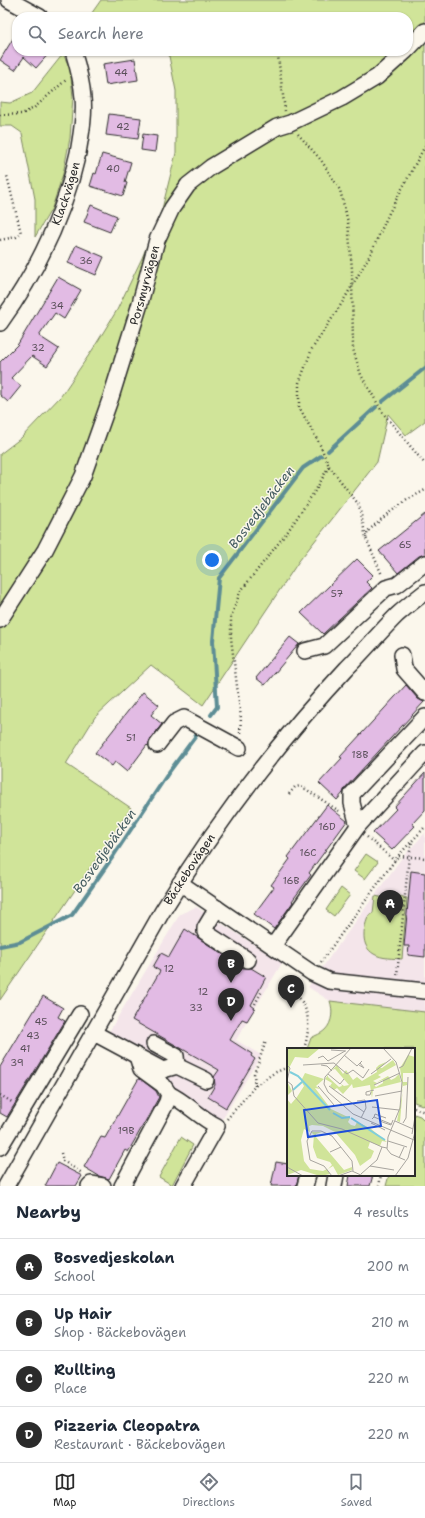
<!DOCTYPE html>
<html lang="en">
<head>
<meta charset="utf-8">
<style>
	:root { --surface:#fff; --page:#f2f2f3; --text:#1f2937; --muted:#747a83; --line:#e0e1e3; --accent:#2b2b2b }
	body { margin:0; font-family:"Shantell Sans",sans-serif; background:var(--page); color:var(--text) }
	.you { position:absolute; left:212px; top:560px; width:14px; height:14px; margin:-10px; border:3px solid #fff; border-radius:50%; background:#1a73e8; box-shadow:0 0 0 6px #1a73e833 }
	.badge { display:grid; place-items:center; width:26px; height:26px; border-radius:50%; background:var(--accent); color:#fff; font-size:13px; font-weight:700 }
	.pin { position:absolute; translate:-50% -33px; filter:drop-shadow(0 1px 2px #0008) }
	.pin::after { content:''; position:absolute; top:21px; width:14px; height:12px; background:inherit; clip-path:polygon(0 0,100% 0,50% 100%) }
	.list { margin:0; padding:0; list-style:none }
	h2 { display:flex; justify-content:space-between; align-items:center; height:52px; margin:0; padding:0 16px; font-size:17px }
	h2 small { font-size:13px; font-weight:400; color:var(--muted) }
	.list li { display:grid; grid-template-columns:26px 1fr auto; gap:12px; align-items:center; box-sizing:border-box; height:56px; padding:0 16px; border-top:1px solid var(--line) }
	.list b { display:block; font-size:15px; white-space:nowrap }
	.list p { margin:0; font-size:13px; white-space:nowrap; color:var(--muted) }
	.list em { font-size:13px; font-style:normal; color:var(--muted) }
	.icon { flex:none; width:22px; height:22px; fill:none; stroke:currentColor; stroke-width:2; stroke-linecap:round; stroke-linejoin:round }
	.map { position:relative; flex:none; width:425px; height:1186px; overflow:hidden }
	.search { position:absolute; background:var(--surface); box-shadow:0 1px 3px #0004; left:12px; right:12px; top:12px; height:44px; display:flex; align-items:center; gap:10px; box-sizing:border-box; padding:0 14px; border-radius:16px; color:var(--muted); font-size:15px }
	.sheet { height:276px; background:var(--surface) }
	nav { display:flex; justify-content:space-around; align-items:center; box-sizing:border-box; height:56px; border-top:1px solid var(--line); background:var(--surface); font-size:11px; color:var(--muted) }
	nav a { display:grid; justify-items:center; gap:2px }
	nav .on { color:var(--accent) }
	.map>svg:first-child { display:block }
	.built { fill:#f4e5ea }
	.green { fill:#d0e499; stroke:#7e8862 }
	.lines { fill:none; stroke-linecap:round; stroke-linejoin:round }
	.stream { stroke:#5d8d95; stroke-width:4 }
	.building { fill:#e2bbe4; stroke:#2b2b2b }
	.minor-casing { stroke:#2b2b2b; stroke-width:18 }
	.path { stroke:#2b2b2b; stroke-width:2.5; stroke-dasharray:1 3; stroke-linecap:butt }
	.minor { stroke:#fbf7ec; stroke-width:15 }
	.labels { text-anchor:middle; stroke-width:3; stroke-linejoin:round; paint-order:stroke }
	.number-label { font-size:10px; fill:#594f59 }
	.street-label { font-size:12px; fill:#2b2b2b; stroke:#fbf7ec }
	.water-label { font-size:13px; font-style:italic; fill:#445c60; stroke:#fbf7ec }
	.inset-river { fill:none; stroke:#7fcedc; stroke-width:2 }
	.inset-road { fill:none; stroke:#a8a59f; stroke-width:1 }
	.view { fill:#1d4ed8; fill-opacity:0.15; stroke:#1d4ed8; stroke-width:2 }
	.inset-edge { fill:none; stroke:#2b2b2b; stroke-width:2 }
</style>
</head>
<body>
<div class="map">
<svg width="425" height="1186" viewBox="0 0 425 1186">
	<rect width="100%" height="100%" fill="#fbf7ec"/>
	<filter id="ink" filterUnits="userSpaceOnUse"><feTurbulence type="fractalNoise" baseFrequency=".025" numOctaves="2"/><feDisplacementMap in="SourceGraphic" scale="8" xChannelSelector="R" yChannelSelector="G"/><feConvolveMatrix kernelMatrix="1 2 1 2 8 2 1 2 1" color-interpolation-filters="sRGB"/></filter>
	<g filter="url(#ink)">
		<!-- built -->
		<g class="built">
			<polygon points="425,833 425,1012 330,1001 308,987 401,859"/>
			<polygon points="196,907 282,963 236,1040 261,1055 222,1120 101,1045 180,914"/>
		</g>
		<!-- green -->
		<g class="green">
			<polygon points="101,0 425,0 425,421 406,435 388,414 377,462 299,561 203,705 151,665 95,717 66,764 131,808 0,1000 0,454 21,438 61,396 93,349 117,310 142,258 162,209 176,153 176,91 168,51 408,51 408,17 89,17"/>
			<polygon points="63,54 70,68 73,97 70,138 63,174 52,208 35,237 35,199 22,133 12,126 0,126 0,102 10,103 32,93"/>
			<polygon points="366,854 378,862 365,879 354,871"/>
			<polygon points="341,888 350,895 334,916 326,910"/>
			<path d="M392 894 407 898 402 959C393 958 382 959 374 954 360 946 363 928 369 915L373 913 375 896 385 898Z"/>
			<path d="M330 1001 425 1012V1106L414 1102V1049H307L311 1038C316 1035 321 1034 325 1030 333 1022 333 1010 330 1001Z"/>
			<polygon points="414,1114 420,1116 425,1121 425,1186 386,1186 389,1175 414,1175"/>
			<polygon points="181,1137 193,1145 172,1185 159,1177"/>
		</g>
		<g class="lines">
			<!-- stream -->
			<g class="stream">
				<polyline points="382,402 425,368"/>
				<polyline points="328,451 376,407"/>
				<polyline points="211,715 217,707 213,641 219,578 303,468 321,456"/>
				<polyline points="0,946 20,942 72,915 114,855 169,772 198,733"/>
			</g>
		</g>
		<!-- building -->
		<g class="building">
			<polygon points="17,32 17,51 51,51 36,68 24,57 15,70 0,60"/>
			<polygon points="135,59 138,80 106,85 103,64"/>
			<polygon points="109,114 141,118 138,139 106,135"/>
			<polygon points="143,134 157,136 155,152 141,150"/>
			<polygon points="102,154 131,162 125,182 127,183 123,196 90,186 94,173 96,174"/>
			<polygon points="91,205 117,216 110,232 84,222"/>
			<polygon points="76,245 104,257 96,275 68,263"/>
			<polygon points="58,277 81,290 64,319 55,313 39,336 59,349 47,366 32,356 11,378 21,386 8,402 0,395 0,362 18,344"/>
			<polygon points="425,514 425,554 419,556 398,573 379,551"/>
			<polygon points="357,559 373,575 366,582 372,588 323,634 301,613"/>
			<polygon points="290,637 299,644 265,685 256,678"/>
			<polygon points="406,685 418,699 424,702 345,788 343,793 337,800 319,783 342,758 340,757"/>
			<polygon points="143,692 159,705 151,715 162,724 150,740 148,746 147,745 127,772 115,762 112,766 95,753"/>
			<polygon points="425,773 425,810 412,824 415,826 392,850 373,833 396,809 394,807"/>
			<polygon points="327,805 347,821 309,873 311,875 292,901 293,902 274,929 254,914 274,887 271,885 290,859 288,857"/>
			<polygon points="411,871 425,873 425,957 408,955 409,946 404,946"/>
			<polygon points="185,929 243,968 251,968 266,977 251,1005 255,1008 247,1021 242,1019 230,1040 252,1054 251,1056 255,1059 226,1108 208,1097 215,1085 214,1077 219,1070 132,1020 160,971 153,967 161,953 169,957"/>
			<polygon points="43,996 63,1008 58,1017 65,1021 7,1117 0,1113 0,1067"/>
			<polygon points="139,1078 156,1091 159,1097 128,1152 125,1150 109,1179 99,1176 84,1167 101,1137 105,1138"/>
			<polygon points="276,1162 288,1164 288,1175 299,1175 296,1186 271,1186"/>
			<polygon points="57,1163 82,1176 76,1186 45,1186"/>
			<polygon points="350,1175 373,1175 370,1186 348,1186"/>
		</g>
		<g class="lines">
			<!-- minor casing -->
			<g class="minor-casing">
				<g id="minor">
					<polyline points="9,0 40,17"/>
					<polyline points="408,49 425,31"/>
					<path id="s1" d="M0 323C37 272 64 215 78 153 81 135 85 116 83 98 82 82 78 67 73 51"/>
					<path id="s2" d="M0 620 45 550 83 476 111 397 139 307 157 240 172 208 188 185 211 167 277 127 290 123 342 98 377 77 406 51"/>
					<polyline points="305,651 324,646 386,588 397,585 425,563"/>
					<polyline points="402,655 404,669 425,693"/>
					<polyline points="157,745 174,723 184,718 239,748"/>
					<polyline points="358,826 352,803 352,794 425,717"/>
					<polyline points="180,883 312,973 329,981 425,991"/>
					<polyline points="217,908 205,928 205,932 248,960"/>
					<polyline points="273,946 358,826 425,753"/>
					<polyline points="94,1033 163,1070 177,1066 206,1080"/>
					<polyline points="154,1044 176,1056 177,1066"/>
					<path d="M169 1094C186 1102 199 1117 217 1126L183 1186"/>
					<polyline points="0,1147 80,1014"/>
					<path id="s3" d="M6 1186 162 912C215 825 277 743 347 668 364 651 380 632 397 615 406 607 416 599 425 592"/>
					<polyline points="89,1186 91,1184 103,1186"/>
					<polyline points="122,1186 167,1102 169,1094 163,1085 141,1069 137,1056"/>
					<polyline points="305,1186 308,1175"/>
					<polyline points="334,1186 336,1175"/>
				</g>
			</g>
			<!-- path -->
			<g class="path">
				<polyline points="276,51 278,56 285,111"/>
				<polyline points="0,115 22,114 34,108 67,79"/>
				<polyline points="298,134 321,160 340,190 348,222 352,269 353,349 361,375 383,413 425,464"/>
				<polyline points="0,240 16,237 21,233 7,176"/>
				<polyline points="329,466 359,505 366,538 382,575"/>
				<polyline points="366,538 368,531 386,515 407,500 425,490"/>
				<polyline points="240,733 241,718 231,638 231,617 240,592 288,531 317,488 329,466 320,445 299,407 299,383 312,349 342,303 370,255 389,213 425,146"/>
				<polyline points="289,794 295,787 301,786 339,811"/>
				<polyline points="367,837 395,861"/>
				<polyline points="399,856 425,858"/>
				<polyline points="321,962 398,856 425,827"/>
				<polyline points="397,975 409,856 412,841"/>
				<path d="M297 995C311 1012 310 1029 304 1049"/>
				<polyline points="255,1004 262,991"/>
				<polyline points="255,1086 254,1074 266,1041"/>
				<polyline points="0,1095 12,1102"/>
				<polyline points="414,1108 425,1112"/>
				<polyline points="227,1119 255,1086 274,1073 288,1067"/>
				<polyline points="61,1153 63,1161 82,1173"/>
				<polyline points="379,1186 381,1175"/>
			</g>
			<!-- minor -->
			<use href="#minor" class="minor"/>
		</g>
	</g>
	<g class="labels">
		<!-- number labels -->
		<g class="number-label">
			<text x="121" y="76">44</text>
			<text x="123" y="130">42</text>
			<text x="113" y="172">40</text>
			<text x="86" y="264">36</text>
			<text x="57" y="309">34</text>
			<text x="38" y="351">32</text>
			<text x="405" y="548">65</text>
			<text x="337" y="597">57</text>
			<text x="131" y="741">51</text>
			<text x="360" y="758">18B</text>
			<text x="327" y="830">16D</text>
			<text x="308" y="856">16C</text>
			<text x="291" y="884">16B</text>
			<text x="169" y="972">12</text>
			<text x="203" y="995">12</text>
			<text x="196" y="1011">33</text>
			<text x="41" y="1025">45</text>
			<text x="33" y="1039">43</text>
			<text x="25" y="1052">41</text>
			<text x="17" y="1066">39</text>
			<text x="126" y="1134">19B</text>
		</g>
		<!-- street labels -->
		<g class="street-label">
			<text dy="4" stroke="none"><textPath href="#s1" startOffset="146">Klackvägen</textPath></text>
			<text dy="4" stroke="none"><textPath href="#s2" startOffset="367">Porsmyrvägen</textPath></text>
			<text dy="4" stroke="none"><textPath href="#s3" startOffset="366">Bäckebovägen</textPath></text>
		</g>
		<!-- water labels -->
		<g class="water-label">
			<text transform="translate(261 507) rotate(-53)" y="5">Bosvedjebäcken</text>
			<text transform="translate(104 851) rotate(-55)" y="5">Bosvedjebäcken</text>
		</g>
	</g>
	<!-- overview -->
	<g transform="translate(287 1048)">
		<rect width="128" height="128" fill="#fbf7ec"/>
		<path d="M0 0H33L21 10 8 9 2 20 0 33 5 43 0 48ZM103 7 109 17 91 27 94 29 86 33 90 35 87 37 89 39 96 35V32L90 34 101 28 104 32 108 30 112 26 114 34 86 41 85 50 83 37 66 40 65 36 56 46 50 40 47 42 43 38 45 35 38 31 41 27V29L52 39 55 38 54 36 57 38 62 37 48 21 45 22 50 17 56 26 59 22 66 32 70 29 75 33 90 24 89 20 92 17 99 14 93 20H95L106 12ZM121 7 128 9 127 25H116V34H120V37L116 38 113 74 110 73 116 42 113 20ZM18 25 37 31 29 38 33 41 28 40 44 61 63 70 61 74 64 77 68 78 70 74 83 80 100 94 95 93 93 98 83 94 81 100 87 103 84 110 73 118 68 107 48 84 36 78 25 77 22 78 23 84 17 81 14 92 17 113 23 121 36 123 40 121 43 126 33 128 14 122 0 127V51L4 56 10 49 17 38 14 33ZM24 84H35L29 86V89L57 122 65 119V122L51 127 46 118 41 121 45 117 43 114 30 110 26 99 27 87Z" fill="#d0e499"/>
		<path class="inset-river" d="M3 24 11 28 43 62M6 42 15 34M46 65 55 70 63 69M64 70 98 92"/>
		<path class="inset-road" d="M64 0 38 29 37 36 41 44 66 66 127 92M96 0 109 14 115 34 113 60 101 89 100 101 104 106 118 112M44 2 59 3M57 7 70 18 75 13M31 10 36 8 41 13 58 3M0 17 3 20 0 33 5 37 7 48 31 75 55 81 95 99M16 17 47 15 60 26 66 22 76 30 82 21M34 17 40 18 45 23M72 17 77 20 73 15M112 20 116 18 125 0M128 22V48M41 26 53 36 57 31M84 26 104 11M87 37 113 25M31 38 47 57M42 38 77 64M84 44 83 47H79V44L87 42M88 48 115 43M70 53 78 52 79 60 74 70M85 59 112 62M94 68 93 73 98 75 104 77 106 72M87 69 88 66 99 70M85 71 87 69 104 76M108 73 126 81M84 75 98 82M116 75 119 70 121 29M125 86 128 69M101 93 120 99M43 104 54 99M112 110 117 99M83 118 90 112 95 99 100 100M0 119 16 128M74 126 83 118 107 122M45 128 37 118 23 112 20 93 25 83H34L45 88 65 113 66 123M51 128 65 123 76 128M108 128 121 110 128 84"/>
		<path class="view" d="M90 52 94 78 21 89 17 62Z"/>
		<rect width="128" height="128" class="inset-edge"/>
	</g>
</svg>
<div class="you"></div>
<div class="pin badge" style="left:390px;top:923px">A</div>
<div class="pin badge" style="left:231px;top:983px">B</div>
<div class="pin badge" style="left:291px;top:1008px">C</div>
<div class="pin badge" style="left:231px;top:1021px">D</div>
<div class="search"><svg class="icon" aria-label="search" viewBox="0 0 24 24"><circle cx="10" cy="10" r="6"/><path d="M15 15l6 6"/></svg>Search here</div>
</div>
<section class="sheet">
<h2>Nearby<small>4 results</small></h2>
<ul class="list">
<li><span class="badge">A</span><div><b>Bosvedjeskolan</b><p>School</p></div><em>200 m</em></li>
<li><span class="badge">B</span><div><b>Up Hair</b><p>Shop · Bäckebovägen</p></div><em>210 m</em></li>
<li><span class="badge">C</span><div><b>Rullting</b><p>Place</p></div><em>220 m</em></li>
<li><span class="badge">D</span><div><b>Pizzeria Cleopatra</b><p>Restaurant · Bäckebovägen</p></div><em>220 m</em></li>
</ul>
</section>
<nav>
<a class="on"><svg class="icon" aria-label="map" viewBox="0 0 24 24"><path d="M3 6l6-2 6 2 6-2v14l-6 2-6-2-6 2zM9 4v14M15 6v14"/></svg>Map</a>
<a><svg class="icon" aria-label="directions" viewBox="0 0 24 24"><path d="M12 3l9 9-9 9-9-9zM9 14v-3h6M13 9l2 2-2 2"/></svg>Directions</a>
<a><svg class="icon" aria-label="saved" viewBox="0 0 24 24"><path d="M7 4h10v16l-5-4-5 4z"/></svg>Saved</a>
</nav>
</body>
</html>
